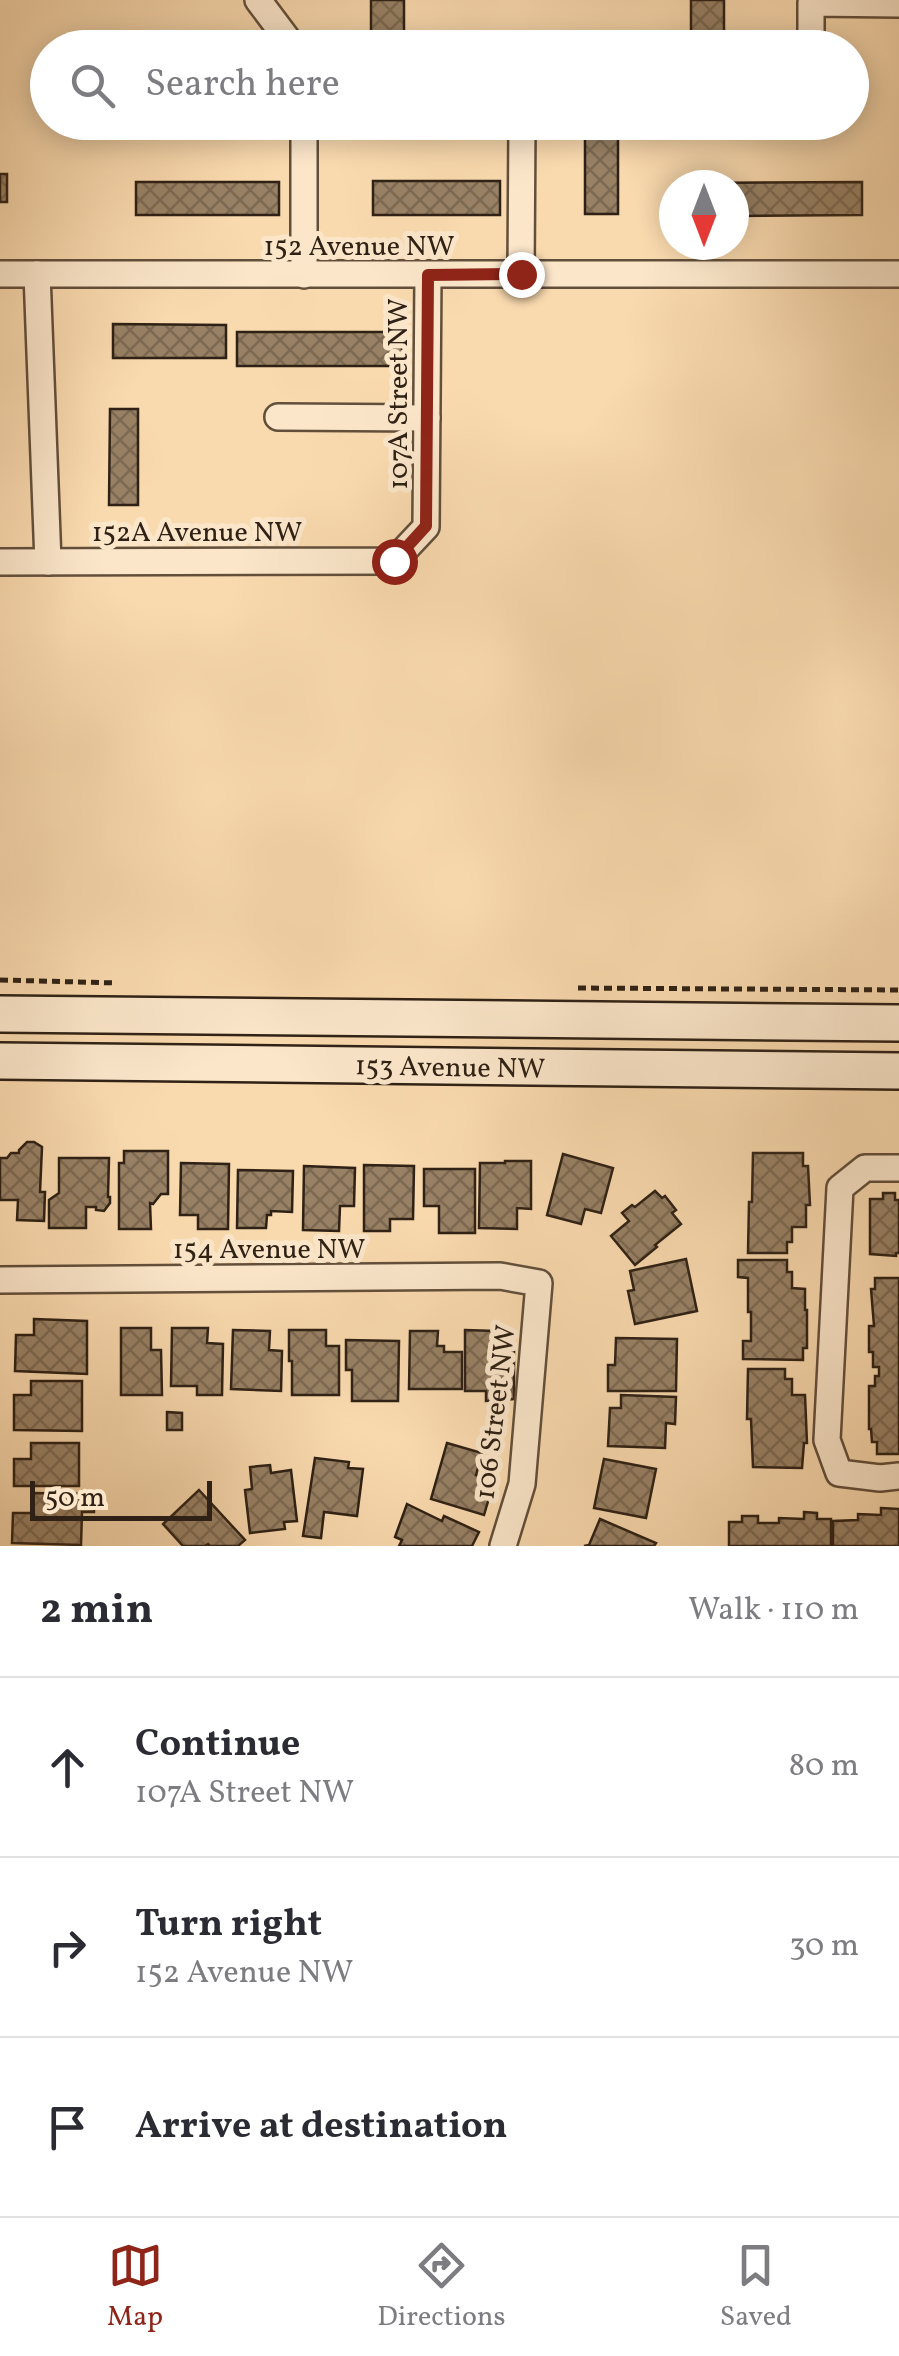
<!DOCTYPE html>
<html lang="en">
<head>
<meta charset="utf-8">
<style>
	:root { --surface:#fff; --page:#f2f2f3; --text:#2b2b33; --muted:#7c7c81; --line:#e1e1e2; --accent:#8f2418 }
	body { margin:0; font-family:Vollkorn,serif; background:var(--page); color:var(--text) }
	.compass { position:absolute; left:659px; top:170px; width:90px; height:90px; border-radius:50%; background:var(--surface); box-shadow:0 5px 25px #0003; rotate:180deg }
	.scale { position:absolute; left:30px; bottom:25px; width:182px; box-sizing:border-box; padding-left:10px; border:5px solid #2f2115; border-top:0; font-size:28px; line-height:35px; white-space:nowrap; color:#2f2115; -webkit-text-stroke:8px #fbe6ca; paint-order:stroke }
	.stop { position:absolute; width:30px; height:30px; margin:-22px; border:8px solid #8f2418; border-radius:50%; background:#fff }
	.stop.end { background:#8f2418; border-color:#fff; box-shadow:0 2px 10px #0008 }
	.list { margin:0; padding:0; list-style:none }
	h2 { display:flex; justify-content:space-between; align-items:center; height:130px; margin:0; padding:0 40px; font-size:42px }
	h2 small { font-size:32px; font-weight:400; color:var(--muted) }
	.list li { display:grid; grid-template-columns:65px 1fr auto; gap:30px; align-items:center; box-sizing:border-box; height:180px; padding:0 40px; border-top:2px solid var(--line) }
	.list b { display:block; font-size:38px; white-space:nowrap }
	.list p { margin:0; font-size:32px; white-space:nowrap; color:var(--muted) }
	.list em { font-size:32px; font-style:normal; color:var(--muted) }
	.icon { flex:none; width:55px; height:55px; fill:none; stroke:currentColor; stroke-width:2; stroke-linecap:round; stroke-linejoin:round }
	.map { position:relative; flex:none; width:899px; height:1546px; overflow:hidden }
	.search { position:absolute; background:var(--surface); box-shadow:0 5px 25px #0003; left:30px; right:30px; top:30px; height:110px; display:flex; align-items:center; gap:25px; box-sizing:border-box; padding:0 35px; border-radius:55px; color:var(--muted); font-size:38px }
	.sheet { height:670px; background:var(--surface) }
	nav { display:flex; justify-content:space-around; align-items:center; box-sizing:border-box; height:140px; border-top:2px solid var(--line); background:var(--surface); font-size:28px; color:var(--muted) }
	nav a { display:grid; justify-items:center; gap:5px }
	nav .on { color:var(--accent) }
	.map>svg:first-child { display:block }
	.building { fill:url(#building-cross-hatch); stroke:#2f2115; stroke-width:2.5 }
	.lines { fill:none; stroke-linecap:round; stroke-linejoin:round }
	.street-casing { stroke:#624f3b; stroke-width:30 }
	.secondary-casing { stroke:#2f2115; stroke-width:40 }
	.path { stroke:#2f2115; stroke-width:5; stroke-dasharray:8 5; stroke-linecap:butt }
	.street { stroke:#fbe6ca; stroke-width:25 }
	.secondary { stroke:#fbe6ca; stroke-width:35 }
	.route { stroke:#8f2418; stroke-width:12 }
	.labels { text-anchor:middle; stroke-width:10; stroke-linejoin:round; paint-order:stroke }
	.street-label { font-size:28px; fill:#2f2115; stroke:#fbe6ca }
</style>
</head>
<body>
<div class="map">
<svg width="899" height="1546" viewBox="0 0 899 1546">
	<defs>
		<pattern id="building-cross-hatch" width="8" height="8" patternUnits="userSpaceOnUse" patternTransform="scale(2.5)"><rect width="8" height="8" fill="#988165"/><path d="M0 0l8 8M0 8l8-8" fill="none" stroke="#7c6952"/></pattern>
	</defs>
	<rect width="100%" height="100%" fill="#f9d9ae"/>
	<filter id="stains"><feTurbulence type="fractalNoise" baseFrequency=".002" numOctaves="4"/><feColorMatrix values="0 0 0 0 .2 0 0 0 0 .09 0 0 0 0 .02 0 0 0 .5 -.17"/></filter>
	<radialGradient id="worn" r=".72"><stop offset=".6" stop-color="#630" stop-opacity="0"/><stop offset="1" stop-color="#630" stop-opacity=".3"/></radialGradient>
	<!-- building -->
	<g class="building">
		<rect x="371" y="0" width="33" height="48"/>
		<rect x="691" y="0" width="33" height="48"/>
		<polygon points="279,42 279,48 142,48 142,43"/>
		<rect x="371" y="122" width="33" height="11"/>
		<rect x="585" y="122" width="33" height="92"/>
		<rect x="0" y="174" width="7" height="28"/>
		<rect x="373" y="181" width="127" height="34"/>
		<rect x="136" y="182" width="143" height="33"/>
		<polygon points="862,182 862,215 734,216 734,185 693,185 693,183"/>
		<polygon points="113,324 226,325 226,358 113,358"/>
		<rect x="237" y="332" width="165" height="34"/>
		<polygon points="110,409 138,409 138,505 109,505"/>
		<polygon points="27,1142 34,1142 42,1147 40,1192 45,1192 44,1221 17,1220 18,1200 0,1200 0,1158 7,1158 11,1153 19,1153 19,1150"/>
		<polygon points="124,1151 168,1151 168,1194 161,1194 153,1204 150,1203 151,1229 119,1229 119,1163 124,1163"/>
		<polygon points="753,1153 803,1153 803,1166 808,1166 810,1205 806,1205 806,1227 792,1227 792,1242 787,1242 787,1253 748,1253 749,1202 752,1202"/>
		<polygon points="563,1154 613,1168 601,1213 585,1209 581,1224 547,1215"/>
		<polygon points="59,1158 109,1158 108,1197 110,1197 110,1203 104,1211 96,1210 96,1207 86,1207 86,1228 49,1228 49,1200 59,1193"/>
		<polygon points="505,1161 531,1161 531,1209 517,1208 517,1229 479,1228 480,1163 505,1163"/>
		<polygon points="181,1163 229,1164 228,1229 198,1229 198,1215 180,1215"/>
		<polygon points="364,1165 414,1166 413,1219 390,1219 390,1231 364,1231"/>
		<polygon points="304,1166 355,1168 354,1206 340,1206 339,1231 303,1230"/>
		<polygon points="424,1169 475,1169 475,1233 439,1233 439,1206 424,1206"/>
		<polygon points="238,1170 293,1171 292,1212 271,1211 271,1215 267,1215 266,1228 237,1228"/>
		<polygon points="655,1191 662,1198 665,1196 676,1210 672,1213 681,1224 655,1245 657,1247 635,1265 611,1236 629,1221 622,1213 632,1205 635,1207"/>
		<polygon points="883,1193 895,1193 895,1200 899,1200 899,1253 896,1253 896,1256 870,1254 870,1199 883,1199"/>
		<polygon points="686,1259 697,1311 635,1324 628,1291 634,1290 630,1271"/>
		<polygon points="738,1260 787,1260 787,1272 792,1272 792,1288 805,1289 805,1310 807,1310 807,1348 803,1348 803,1360 743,1359 743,1341 751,1341 751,1312 748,1312 748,1278 738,1277"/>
		<polygon points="875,1278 899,1278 899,1454 877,1454 877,1442 872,1442 871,1429 869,1429 869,1386 875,1386 875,1376 879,1376 879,1367 873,1367 873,1352 869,1352 869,1326 874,1326 871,1289 875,1289"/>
		<polygon points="34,1319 87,1321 87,1374 15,1371 16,1335 34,1335"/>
		<polygon points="121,1328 151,1328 151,1350 161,1350 162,1395 121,1395"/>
		<polygon points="172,1328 208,1328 207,1343 223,1344 222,1395 197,1395 197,1386 171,1386"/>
		<polygon points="233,1330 270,1331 269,1350 282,1351 281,1391 231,1389"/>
		<polygon points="289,1330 326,1330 326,1346 339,1346 339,1395 292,1395 292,1361 289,1361"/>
		<polygon points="465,1330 495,1331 495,1343 514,1343 514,1399 486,1401 486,1391 465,1391"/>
		<polygon points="410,1331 438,1331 437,1346 444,1346 444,1352 462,1352 462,1389 409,1389"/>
		<polygon points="616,1338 677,1339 676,1391 608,1391 608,1365 615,1365"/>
		<polygon points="346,1340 399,1341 398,1401 352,1401 352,1370 346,1370"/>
		<polygon points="748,1369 785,1369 785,1379 792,1379 792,1395 805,1395 807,1443 804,1443 802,1468 753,1467 751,1419 747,1419"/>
		<polygon points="31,1381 82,1381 82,1431 14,1430 14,1395 31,1395"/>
		<polygon points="621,1395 676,1397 675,1424 666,1423 665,1448 608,1446 610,1408 621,1408"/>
		<polygon points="167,1412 182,1413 182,1430 167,1430"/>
		<polygon points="31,1443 79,1443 79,1486 14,1486 14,1459 31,1459"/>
		<polygon points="447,1443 482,1453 476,1475 494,1481 484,1515 431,1499"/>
		<polygon points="315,1458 349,1462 348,1468 363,1469 357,1516 324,1512 321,1538 303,1536"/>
		<polygon points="604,1459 656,1469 646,1518 594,1508"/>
		<polygon points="270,1465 271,1473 291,1470 297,1521 284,1522 285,1529 250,1533 245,1490 252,1489 250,1467"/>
		<polygon points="199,1490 245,1540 238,1546 210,1546 208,1544 205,1546 183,1546 163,1524"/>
		<polygon points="33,1493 94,1494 94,1512 82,1512 81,1545 12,1543 13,1513 33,1513"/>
		<polygon points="407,1504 442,1521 444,1516 479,1532 472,1546 399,1546 402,1540 395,1537"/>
		<polygon points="881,1508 899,1509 899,1546 833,1546 833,1521 858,1520 858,1514 881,1515"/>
		<polygon points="804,1512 817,1513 817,1519 831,1519 831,1546 729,1546 729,1522 742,1522 742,1516 758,1516 758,1523 779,1523 779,1518 804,1519"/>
		<polygon points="600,1519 656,1543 654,1546 584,1546 589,1545"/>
	</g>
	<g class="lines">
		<!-- street casing -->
		<g class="street-casing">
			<g id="street">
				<polyline points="258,0 294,48"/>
				<polyline points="811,48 811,3 899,4"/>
				<polyline points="304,122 304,275"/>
				<polyline points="0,274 899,274"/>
				<polyline points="37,274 48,562"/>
				<polyline points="521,274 522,122"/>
				<polyline points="278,417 427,418"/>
				<polyline points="0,562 394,561 426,527 428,275"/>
				<polyline points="899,1168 865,1168 840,1188 827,1440 839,1473 880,1478 899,1476"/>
				<polyline points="0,1280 500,1276 539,1283 522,1484 503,1546"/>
			</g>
		</g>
		<!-- secondary casing -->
		<g class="secondary-casing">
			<g id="secondary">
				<polyline points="0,1014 899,1023"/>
				<polyline points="0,1061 899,1071"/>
			</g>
		</g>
		<!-- path -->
		<g class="path">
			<polyline points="0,980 117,983"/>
			<polyline points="578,988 899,990"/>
		</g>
		<!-- street -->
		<use href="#street" class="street"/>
		<!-- secondary -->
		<use href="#secondary" class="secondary"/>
	</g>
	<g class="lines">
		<!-- route -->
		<polyline class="route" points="394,561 426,526 428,275 521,274"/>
	</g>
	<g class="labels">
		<!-- street labels -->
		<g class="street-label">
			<text x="359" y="255">152 Avenue NW</text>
			<text transform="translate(397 394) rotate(-90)" y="10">107A Street NW</text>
			<text x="197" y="541">152A Avenue NW</text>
			<text transform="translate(450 1066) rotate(1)" y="10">153 Avenue NW</text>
			<text x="269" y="1258">154 Avenue NW</text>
			<text transform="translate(494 1412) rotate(-83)" y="10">106 Street NW</text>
		</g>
	</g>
	<rect width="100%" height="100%" filter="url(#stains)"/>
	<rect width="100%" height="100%" fill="url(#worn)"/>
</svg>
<svg class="compass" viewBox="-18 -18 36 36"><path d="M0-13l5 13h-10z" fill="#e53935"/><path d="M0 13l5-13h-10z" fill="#7c7c81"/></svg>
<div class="scale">50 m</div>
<div class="stop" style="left:394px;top:561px"></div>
<div class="stop end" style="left:521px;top:274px"></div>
<div class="search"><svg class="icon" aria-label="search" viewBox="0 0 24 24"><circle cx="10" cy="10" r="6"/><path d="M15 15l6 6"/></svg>Search here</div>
</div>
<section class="sheet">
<h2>2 min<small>Walk · 110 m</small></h2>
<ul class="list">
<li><svg class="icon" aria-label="ahead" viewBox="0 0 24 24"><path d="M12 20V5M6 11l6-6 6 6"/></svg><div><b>Continue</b><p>107A Street NW</p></div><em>80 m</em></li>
<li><svg class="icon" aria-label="right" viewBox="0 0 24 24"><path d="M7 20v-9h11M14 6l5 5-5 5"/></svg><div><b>Turn right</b><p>152 Avenue NW</p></div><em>30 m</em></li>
<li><svg class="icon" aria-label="arrive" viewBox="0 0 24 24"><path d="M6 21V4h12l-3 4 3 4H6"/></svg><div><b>Arrive at destination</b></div></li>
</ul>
</section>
<nav>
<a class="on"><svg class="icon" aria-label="map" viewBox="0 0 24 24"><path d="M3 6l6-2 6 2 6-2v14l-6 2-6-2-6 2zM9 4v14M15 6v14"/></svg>Map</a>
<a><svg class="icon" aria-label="directions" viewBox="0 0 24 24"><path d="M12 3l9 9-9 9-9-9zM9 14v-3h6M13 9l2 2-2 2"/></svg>Directions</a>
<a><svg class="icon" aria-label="saved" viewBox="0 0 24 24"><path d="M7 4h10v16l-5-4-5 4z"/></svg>Saved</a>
</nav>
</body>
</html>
